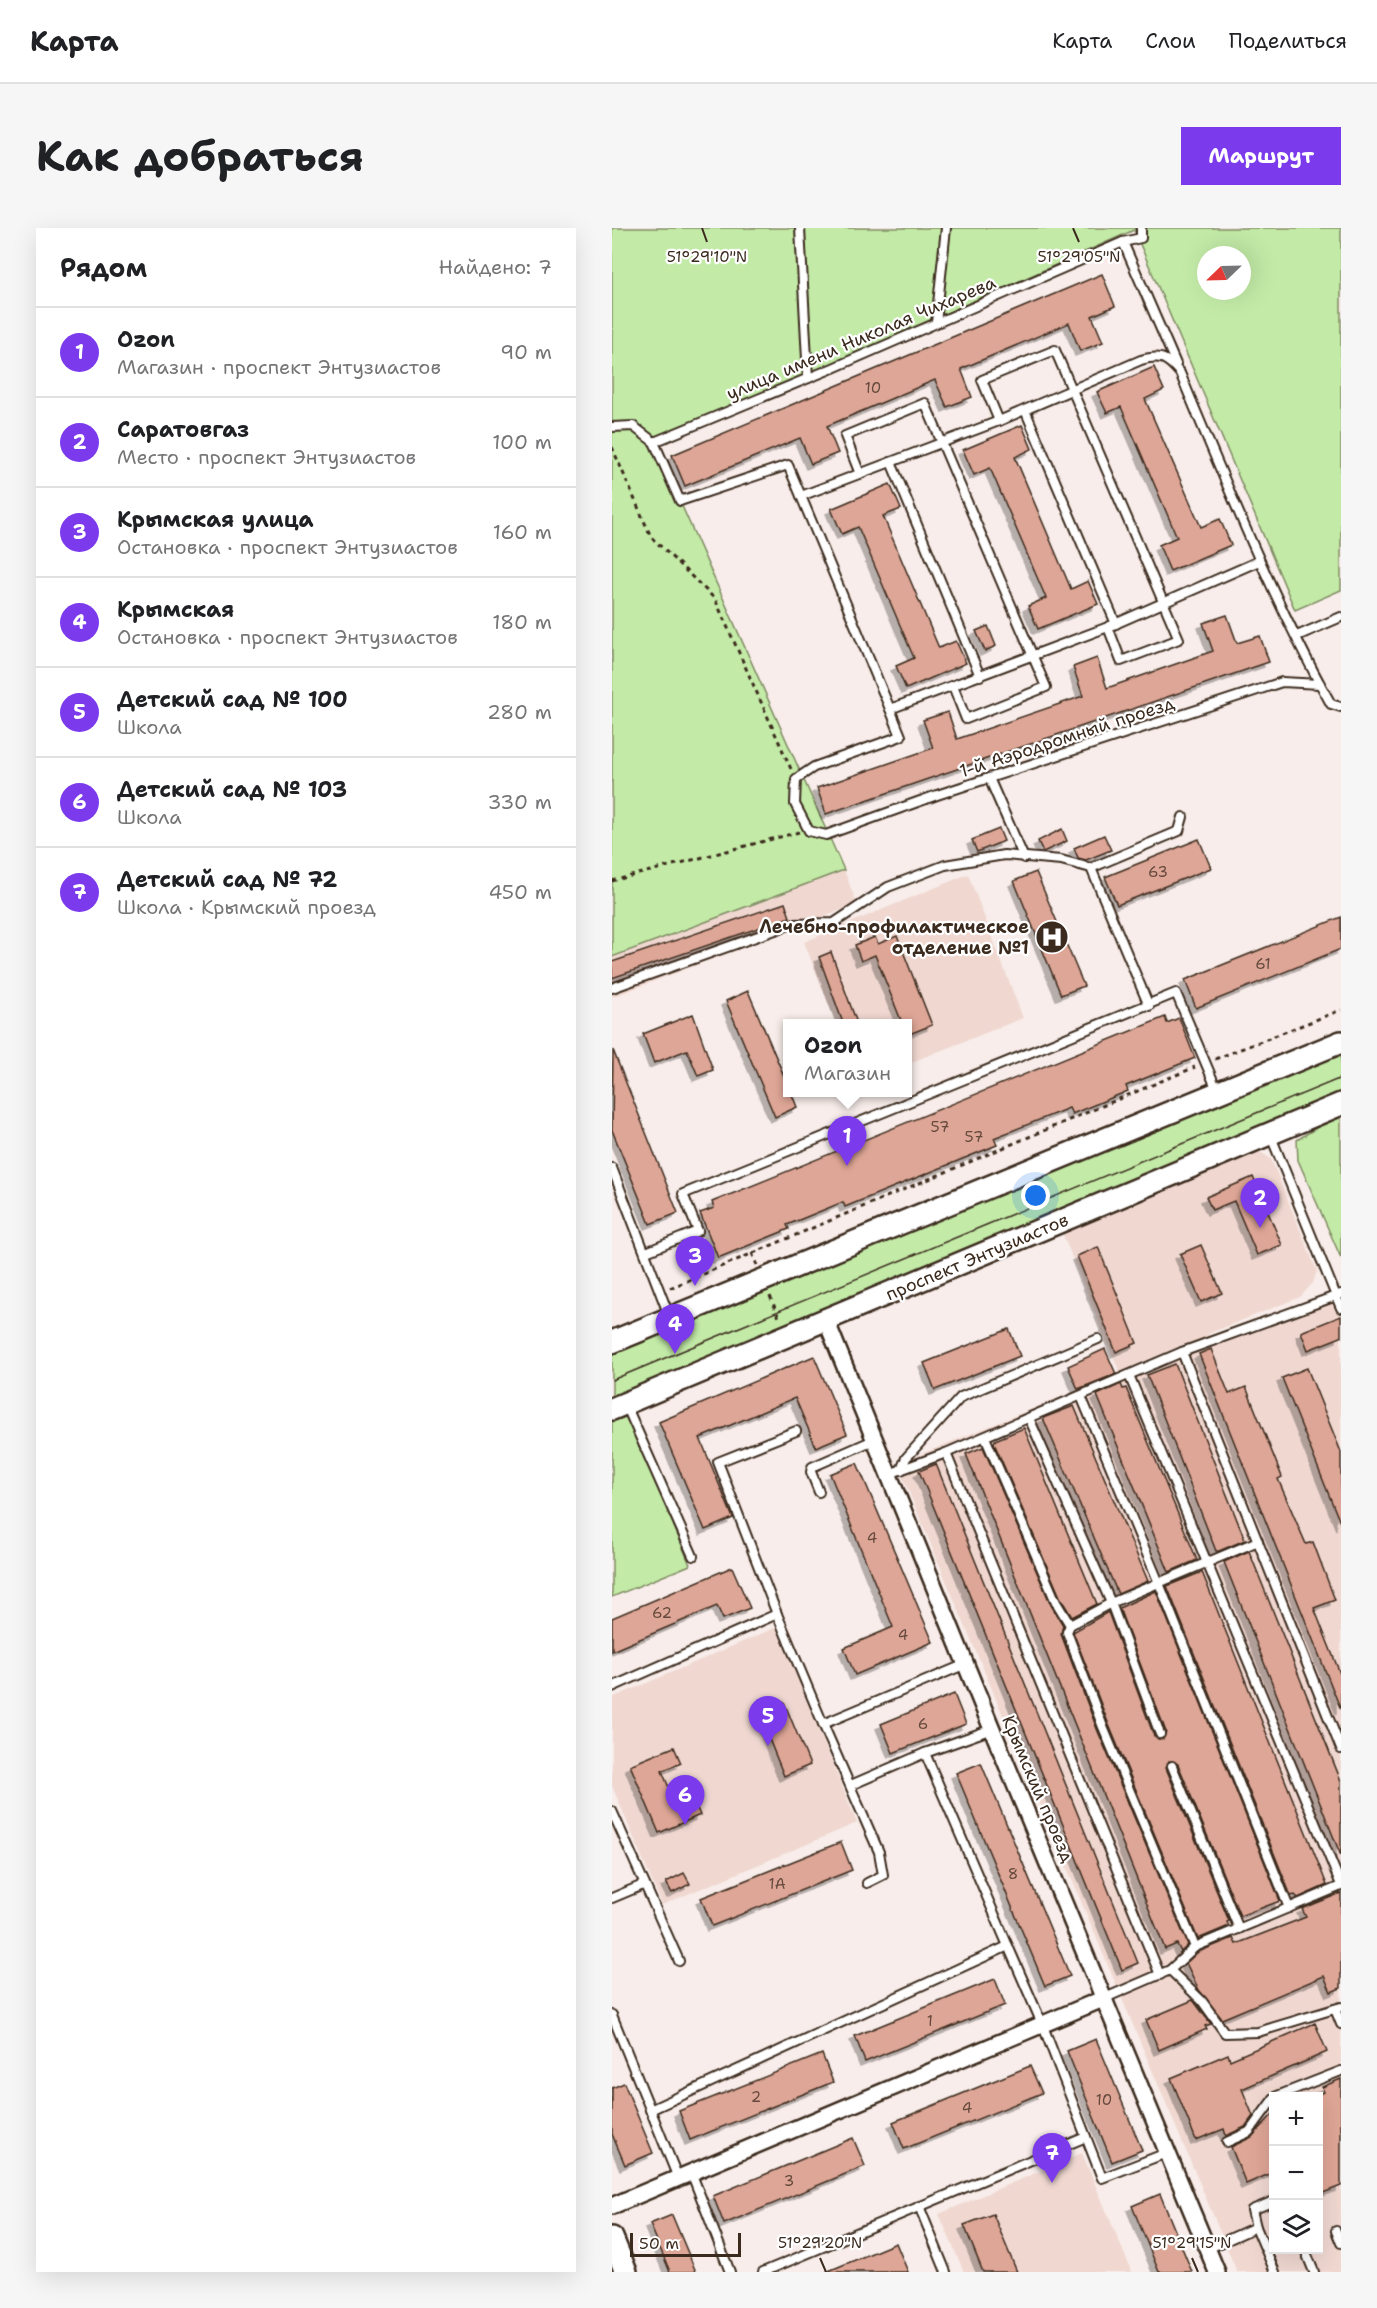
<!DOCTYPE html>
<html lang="ru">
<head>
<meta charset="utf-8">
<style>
	:root { --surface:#fff; --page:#f6f6f6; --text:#202124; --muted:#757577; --line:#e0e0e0; --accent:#7c3aed }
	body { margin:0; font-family:"Shantell Sans",sans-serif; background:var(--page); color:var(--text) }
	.controls { position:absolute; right:18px; bottom:18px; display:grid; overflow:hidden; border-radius:0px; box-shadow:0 6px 24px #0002 }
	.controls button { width:54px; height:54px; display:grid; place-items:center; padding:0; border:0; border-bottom:2px solid var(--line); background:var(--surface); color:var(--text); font:30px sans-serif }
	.compass { position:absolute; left:585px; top:18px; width:54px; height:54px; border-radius:50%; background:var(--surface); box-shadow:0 6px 24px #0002; rotate:247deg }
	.scale { position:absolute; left:18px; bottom:15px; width:111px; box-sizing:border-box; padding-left:6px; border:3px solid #3b2a1e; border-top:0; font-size:16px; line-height:21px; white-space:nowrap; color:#3b2a1e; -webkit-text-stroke:4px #fff; paint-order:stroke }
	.you { position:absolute; left:424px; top:968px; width:21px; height:21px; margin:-15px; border:4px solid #fff; border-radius:50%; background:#1a73e8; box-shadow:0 0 0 9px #1a73e833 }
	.badge { display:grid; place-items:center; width:39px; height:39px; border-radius:50%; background:var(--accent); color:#fff; font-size:20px; font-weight:700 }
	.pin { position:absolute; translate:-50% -50px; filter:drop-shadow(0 2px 3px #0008) }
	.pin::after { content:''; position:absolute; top:32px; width:21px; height:18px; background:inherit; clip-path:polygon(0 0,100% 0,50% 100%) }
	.popup { position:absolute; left:171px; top:791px; width:129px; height:78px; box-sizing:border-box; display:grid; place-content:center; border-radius:0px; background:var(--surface); filter:drop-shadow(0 2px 4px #0005); font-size:20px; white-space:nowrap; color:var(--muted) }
	.popup b { font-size:22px; color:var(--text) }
	.popup::after { content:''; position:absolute; left:50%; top:100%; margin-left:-12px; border:12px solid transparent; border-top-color:var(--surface) }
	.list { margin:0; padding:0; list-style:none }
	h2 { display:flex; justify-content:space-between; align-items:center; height:78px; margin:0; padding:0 24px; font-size:26px }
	h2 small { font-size:20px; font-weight:400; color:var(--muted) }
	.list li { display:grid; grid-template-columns:39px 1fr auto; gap:18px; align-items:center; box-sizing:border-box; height:90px; padding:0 24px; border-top:2px solid var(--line) }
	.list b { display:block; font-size:22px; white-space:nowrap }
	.list p { margin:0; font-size:20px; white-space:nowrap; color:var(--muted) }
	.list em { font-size:20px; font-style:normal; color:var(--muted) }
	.icon { flex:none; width:33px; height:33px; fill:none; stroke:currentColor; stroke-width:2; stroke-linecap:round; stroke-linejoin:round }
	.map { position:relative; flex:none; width:729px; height:2044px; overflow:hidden; border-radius:0px }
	header { display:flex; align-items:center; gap:36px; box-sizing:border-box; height:84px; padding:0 30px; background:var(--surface); border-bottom:2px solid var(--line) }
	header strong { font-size:28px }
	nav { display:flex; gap:33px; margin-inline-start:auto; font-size:21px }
	.intro { display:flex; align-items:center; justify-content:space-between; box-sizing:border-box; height:144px; padding:0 36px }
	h1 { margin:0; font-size:42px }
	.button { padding:15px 27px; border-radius:0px; background:var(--accent); color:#fff; font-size:21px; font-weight:700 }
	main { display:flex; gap:36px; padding:0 36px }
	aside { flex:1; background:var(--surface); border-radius:0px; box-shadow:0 6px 24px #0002 }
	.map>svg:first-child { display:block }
	.built { fill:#f0d8d1; fill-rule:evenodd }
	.green { fill:#c3eba7; stroke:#7f8a62; stroke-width:1.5; fill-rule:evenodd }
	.building { fill:#dea696; stroke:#3b2a1e; stroke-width:1.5; filter:url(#shadow) }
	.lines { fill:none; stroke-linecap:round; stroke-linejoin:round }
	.service-casing { stroke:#3b2a1e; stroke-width:12 }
	.minor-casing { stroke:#3b2a1e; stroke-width:20 }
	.secondary-casing { stroke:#3b2a1e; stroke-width:26 }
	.path { stroke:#3b2a1e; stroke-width:3; stroke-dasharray:4.5 4.5; stroke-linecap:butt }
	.service { stroke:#fff; stroke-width:8 }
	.minor { stroke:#fff; stroke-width:15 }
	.secondary { stroke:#fff; stroke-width:21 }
	.tram { stroke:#3b2a1e; stroke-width:1.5 }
	.ticks { fill:none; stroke:#3b2a1e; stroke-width:2 }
	.labels { text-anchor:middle; stroke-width:4.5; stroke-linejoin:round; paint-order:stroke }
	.number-label { font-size:15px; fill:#64493c }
	.street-label { font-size:18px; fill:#3b2a1e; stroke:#fff }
	.poi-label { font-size:18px; font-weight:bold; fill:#3b2a1e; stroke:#fff; text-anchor:end }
	.ticks-label { font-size:15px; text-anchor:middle; fill:#3b2a1e; stroke:#fff; stroke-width:4.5; stroke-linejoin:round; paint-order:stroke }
</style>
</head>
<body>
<header>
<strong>Карта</strong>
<nav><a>Карта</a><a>Слои</a><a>Поделиться</a></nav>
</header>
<div class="intro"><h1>Как добраться</h1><a class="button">Маршрут</a></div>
<main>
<aside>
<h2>Рядом<small>Найдено: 7</small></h2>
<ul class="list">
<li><span class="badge">1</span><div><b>Ozon</b><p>Магазин · проспект Энтузиастов</p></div><em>90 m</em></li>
<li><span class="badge">2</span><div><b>Саратовгаз</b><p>Место · проспект Энтузиастов</p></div><em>100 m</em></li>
<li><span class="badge">3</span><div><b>Крымская улица</b><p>Остановка · проспект Энтузиастов</p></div><em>160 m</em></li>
<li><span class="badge">4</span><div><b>Крымская</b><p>Остановка · проспект Энтузиастов</p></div><em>180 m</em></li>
<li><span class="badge">5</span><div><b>Детский сад № 100</b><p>Школа</p></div><em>280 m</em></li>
<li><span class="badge">6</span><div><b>Детский сад № 103</b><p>Школа</p></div><em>330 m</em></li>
<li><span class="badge">7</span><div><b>Детский сад № 72</b><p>Школа · Крымский проезд</p></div><em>450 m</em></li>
</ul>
</aside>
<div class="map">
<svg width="729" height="2044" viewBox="0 0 729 2044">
	<defs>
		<filter id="shadow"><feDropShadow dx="-5" dy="5" stdDeviation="0" flood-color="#0004"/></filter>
	</defs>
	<rect width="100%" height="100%" fill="#f8edea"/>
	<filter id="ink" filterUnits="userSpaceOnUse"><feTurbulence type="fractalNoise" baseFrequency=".0167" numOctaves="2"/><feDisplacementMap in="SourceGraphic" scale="12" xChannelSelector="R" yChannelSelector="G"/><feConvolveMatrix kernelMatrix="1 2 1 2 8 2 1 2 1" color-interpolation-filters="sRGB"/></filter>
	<g filter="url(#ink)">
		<!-- built -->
		<g class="built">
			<polygon points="232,642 245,676 0,769 0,729"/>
			<polygon points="356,646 411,790 295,836 295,796 224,795 192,714"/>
			<path d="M641 925H650L659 931 705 1043 701 1055 688 1069 596 1106 600 1119 729 1063V2044H625L285 1236 508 1145 450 1005ZM662 1868H706V2022H662Z"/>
			<polygon points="165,1399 245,1595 50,1677 0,1558 0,1470"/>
			<polygon points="470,1925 520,2044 352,2044 327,1986"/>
		</g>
		<!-- green -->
		<g class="green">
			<path d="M0 0H729V362L683 382 522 2 113 184 41 213 232 642 0 729ZM594 27H630V63H594Z"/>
			<polygon points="729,826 729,864 0,1170 0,1127"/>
			<polygon points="729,889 729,1030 686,932 685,912 704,900"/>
			<polygon points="16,1188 78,1337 0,1369 0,1194"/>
		</g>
		<!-- building -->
		<g class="building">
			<polygon points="490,46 503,78 480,88 491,114 468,123 457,95 349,141 360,169 335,179 323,152 215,198 226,225 199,236 188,210 73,258 60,227"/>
			<polygon points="542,139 552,162 533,171 589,299 608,291 619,317 558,343 547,317 565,309 509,179 495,185 485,164"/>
			<polygon points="410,197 420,221 403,229 459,361 476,353 486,376 426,401 416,378 434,370 378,240 362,247 351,222"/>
			<polygon points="278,256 289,281 271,288 327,420 344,413 354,435 294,461 284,438 302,430 246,299 230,306 219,281"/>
			<polygon points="615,387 625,415 648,408 657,434 214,586 205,560 321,520 311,492 336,484 345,511 471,468 461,439 485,430 495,460 601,423 591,395"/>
			<polygon points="376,398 384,418 373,423 364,403"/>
			<polygon points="387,601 392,613 365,624 360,612"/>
			<polygon points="450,601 455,613 431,624 426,613"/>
			<polygon points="492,607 499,622 474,632 466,630 462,620"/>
			<polygon points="587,611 599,640 505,677 493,649"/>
			<polygon points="424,644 472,758 449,767 402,653"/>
			<polygon points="173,675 178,689 0,750 0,734"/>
			<polygon points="729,689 729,721 584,780 573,752"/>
			<polygon points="285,708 320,797 295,807 295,795 290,795 263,727 249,733 243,717 263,709 266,716"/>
			<polygon points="219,724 245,795 231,795 207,729"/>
			<polygon points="136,763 175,855 175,864 179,864 185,879 163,889 114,773"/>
			<polygon points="81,786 101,842 86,848 75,822 42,835 31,806"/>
			<polygon points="553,789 555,795 567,790 583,830 514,858 516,863 460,886 457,880 382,910 385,917 233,979 231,974 175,997 177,1001 106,1030 88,985 102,980 100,974"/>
			<polygon points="1,822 66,985 38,996 0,902"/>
			<polygon points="641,949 670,1017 645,1027 622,973 600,982 594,969"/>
			<polygon points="589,1017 610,1065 589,1074 568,1026"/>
			<polygon points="486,1019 525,1115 504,1124 465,1028"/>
			<polygon points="729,1088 729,1109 696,1122 689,1104"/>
			<polygon points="397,1101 408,1128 323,1162 312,1135"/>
			<polygon points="493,1121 504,1146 466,1161 456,1138"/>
			<polygon points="599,1121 617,1166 634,1159 670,1249 666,1251 694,1316 701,1314 723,1372 702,1380 729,1448 729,1482 587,1126"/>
			<polygon points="202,1128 235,1206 204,1219 183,1170 88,1210 121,1290 93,1302 47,1194"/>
			<polygon points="563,1136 633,1312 607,1323 604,1323 535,1147"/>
			<polygon points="695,1140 729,1224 729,1297 670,1150"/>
			<polygon points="509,1156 511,1161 514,1160 585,1332 557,1344 485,1167"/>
			<polygon points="462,1178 536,1353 506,1366 431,1190"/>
			<polygon points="412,1200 485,1376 460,1389 449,1371 382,1215 383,1212"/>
			<polygon points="371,1219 439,1377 451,1397 449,1406 485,1501 576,1717 569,1724 565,1716 553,1721 354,1226"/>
			<polygon points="245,1235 321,1414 243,1447 232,1420 281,1399 218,1246"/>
			<polygon points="324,1236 526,1735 510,1742 307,1243"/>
			<polygon points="637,1323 729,1553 729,1628 612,1334"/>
			<polygon points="120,1339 138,1380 111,1391 105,1378 0,1423 0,1390"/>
			<polygon points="590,1344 715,1657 686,1670 683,1667 679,1668 555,1358"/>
			<polygon points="544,1363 668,1673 628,1688 566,1536 557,1533 554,1540 617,1693 615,1694 617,1698 586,1711 497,1497 461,1404 496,1384 542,1508 551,1511 554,1504 507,1380"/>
			<polygon points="342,1466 354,1496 281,1525 269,1496"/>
			<polygon points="172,1474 198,1537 172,1548 146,1484"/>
			<polygon points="62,1519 69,1535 50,1543 63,1574 79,1567 88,1587 47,1605 18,1537"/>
			<polygon points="369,1535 458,1748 433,1758 344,1545"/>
			<polygon points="229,1614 240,1642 100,1698 89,1670"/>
			<polygon points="72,1645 78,1656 60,1665 54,1654"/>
			<polygon points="729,1665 729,1760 719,1764 712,1748 610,1791 587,1762 574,1735 586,1724 621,1710 624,1716 694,1689 690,1681"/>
			<polygon points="383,1751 393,1777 253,1834 243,1808"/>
			<polygon points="581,1772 599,1796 593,1798 595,1801 547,1822 534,1792"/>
			<polygon points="703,1795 715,1824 630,1861 641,1888 633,1899 614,1908 612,1901 584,1912 559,1850 616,1826 618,1832"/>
			<polygon points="484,1811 530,1922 500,1934 455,1823"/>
			<polygon points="210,1826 221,1854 78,1912 67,1883"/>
			<polygon points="418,1838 430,1865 292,1921 281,1894"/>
			<polygon points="729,1851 729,1958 706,1967 706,1866 712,1864 710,1859"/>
			<polygon points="12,1855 41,1925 13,1937 0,1906 0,1860"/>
			<polygon points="662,1885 662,1944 634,1956 619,1919 640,1909"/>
			<polygon points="241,1910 253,1938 112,1996 101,1968"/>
			<polygon points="548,1966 580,2044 547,2044 520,1978"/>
			<polygon points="381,1986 405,2044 371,2044 352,1997"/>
			<polygon points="60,1987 84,2044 58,2044 38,1996"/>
			<polygon points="284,2015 296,2044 214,2044"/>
		</g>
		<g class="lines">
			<!-- service casing -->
			<g class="service-casing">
				<g id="service">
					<polyline points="188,0 196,150"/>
					<polyline points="511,14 564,136"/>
					<polyline points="324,95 334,0"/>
					<polyline points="413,182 504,396"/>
					<polyline points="387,193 370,152 443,122 567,411 509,433 496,399"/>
					<polyline points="0,199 21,198 42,214 221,140 511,14 529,10 529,0"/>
					<path d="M42 214 68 273 176 237 189 268 387 193 529 132C549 126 555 130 568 145 615 257 660 370 719 476L729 479"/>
					<polyline points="279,234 368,448"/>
					<polyline points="248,246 233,208 313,175 434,459 354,491 341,458"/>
					<polyline points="189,268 278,481 496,399 647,333"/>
					<polyline points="685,408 729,389"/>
					<polyline points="278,481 289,508 202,539 184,551 183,576 197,603 214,607 325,567 670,454 708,456"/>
					<polyline points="377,550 412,630"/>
					<polyline points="0,760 180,696 222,695 276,659 333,637 392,627 449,632 479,640"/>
					<polyline points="537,778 479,640 567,603 571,589"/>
					<polyline points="658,906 724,1068 570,1124 729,1521"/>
					<polyline points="0,940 58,1090"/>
					<polyline points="34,1024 86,1003 71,966 564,765 605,862"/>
					<polyline points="729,1066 724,1068 729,1080"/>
					<polyline points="517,1147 729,1657"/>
					<polyline points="469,1168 547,1355 677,1680"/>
					<polyline points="14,1177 81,1328"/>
					<polyline points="417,1190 499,1375 548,1506"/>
					<polyline points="373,1209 444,1374 458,1397"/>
					<polyline points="334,1225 548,1747"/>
					<polyline points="289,1242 294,1230 349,1169 486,1111"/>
					<polyline points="277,1246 334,1225 570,1124"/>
					<polyline points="207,1264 199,1244 200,1239 264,1211"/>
					<polyline points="165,1386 106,1234 184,1203"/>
					<polyline points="0,1459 165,1386 211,1496 354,1436"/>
					<polyline points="211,1496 267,1624 271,1647 255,1655"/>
					<polyline points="313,1525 396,1718"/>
					<polyline points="560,1538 627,1701"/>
					<polyline points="239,1557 313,1525 380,1501"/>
					<polyline points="0,1583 67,1733"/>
					<polyline points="0,1670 31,1657"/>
					<polyline points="583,1719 491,1499 455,1404 458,1397 499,1375 646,1313"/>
					<polyline points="558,1742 590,1773 613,1805 646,1804 729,1779"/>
					<polyline points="493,1770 558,1742 583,1719 729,1658"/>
					<polyline points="723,1781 729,1796"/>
					<polyline points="0,1787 66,1950"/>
					<polyline points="665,1868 729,1843"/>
					<polyline points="38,1882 396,1718 431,1798 490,1950 557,1924"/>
					<polyline points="615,1914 637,1904 662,1870"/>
					<polyline points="79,1944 118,2044"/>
					<polyline points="307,1978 334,2044"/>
					<polyline points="644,1999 640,1982 662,1973"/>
					<polyline points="724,2003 729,2015"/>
					<polyline points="595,2021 644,1999 663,2044"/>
					<polyline points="693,2022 702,2044"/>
					<polyline points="151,2044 474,1909"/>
				</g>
			</g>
			<!-- minor casing -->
			<g class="minor-casing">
				<g id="minor">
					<polyline points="214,1092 380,1501 605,2044"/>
					<polyline points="0,1978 493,1770"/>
				</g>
			</g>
			<!-- secondary casing -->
			<g class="secondary-casing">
				<g id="secondary">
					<polyline points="0,1114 729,814"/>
					<polyline points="0,1181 729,876"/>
					<polyline points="0,2010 14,2044"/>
				</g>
			</g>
			<!-- path -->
			<g class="path">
				<polyline points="0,219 39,309 103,371 179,541"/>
				<polyline points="0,653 187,604"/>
				<polyline points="603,831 729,782"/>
				<polyline points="140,1025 145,1037"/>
				<polyline points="58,1060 583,839"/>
				<polyline points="158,1068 168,1092"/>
			</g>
			<!-- service -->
			<use href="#service" class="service"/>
			<!-- minor -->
			<use href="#minor" class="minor"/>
			<!-- secondary -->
			<use href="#secondary" class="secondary"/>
			<!-- tram -->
			<polyline class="tram" points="0,1152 729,850"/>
		</g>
	</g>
	<!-- ticks -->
	<path class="ticks" d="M90 0 95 14M461 0 467 14M208 2030 214 2044M580 2030 586 2044"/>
	<!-- icons -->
	<defs>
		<g id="hospital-disc" transform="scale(1.725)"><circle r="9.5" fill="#3b2a1e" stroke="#fff"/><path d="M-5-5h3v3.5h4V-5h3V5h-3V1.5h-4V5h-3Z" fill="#fff"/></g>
	</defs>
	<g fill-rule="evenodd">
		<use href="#hospital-disc" x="440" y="709"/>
	</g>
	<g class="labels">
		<!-- number labels -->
		<g class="number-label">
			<text x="261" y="165">10</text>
			<text x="546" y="649">63</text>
			<text x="651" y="741">61</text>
			<text x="328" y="904">57</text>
			<text x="362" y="914">57</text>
			<text x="260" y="1315">4</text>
			<text x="50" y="1390">62</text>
			<text x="291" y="1412">4</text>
			<text x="311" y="1501">6</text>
			<text x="401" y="1651">8</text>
			<text x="165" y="1661">1А</text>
			<text x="318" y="1798">1</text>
			<text x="144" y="1874">2</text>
			<text x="492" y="1877">10</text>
			<text x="355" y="1885">4</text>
			<text x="177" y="1958">3</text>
		</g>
		<!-- street labels -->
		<g class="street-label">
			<text transform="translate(249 110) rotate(-23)" y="6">улица имени Николая Чихарева</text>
			<text transform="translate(455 509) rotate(-18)" y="6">1-й Аэродромный проезд</text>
			<text transform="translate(365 1029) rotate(-23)" y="6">проспект Энтузиастов</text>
			<text transform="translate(426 1561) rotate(67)" y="6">Крымский проезд</text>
		</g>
		<!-- poi labels -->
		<g class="poi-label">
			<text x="417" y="705">Лечебно-профилактическое<tspan x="417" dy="21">отделение №1</tspan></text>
		</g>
	</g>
	<g class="ticks-label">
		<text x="95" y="34">51°29'10"N</text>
		<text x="467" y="34">51°29'05"N</text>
		<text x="208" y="2020">51°29'20"N</text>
		<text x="580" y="2020">51°29'15"N</text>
	</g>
</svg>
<div class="controls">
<button>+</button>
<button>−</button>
<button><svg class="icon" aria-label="layers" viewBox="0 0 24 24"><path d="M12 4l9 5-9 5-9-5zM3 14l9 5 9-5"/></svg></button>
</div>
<svg class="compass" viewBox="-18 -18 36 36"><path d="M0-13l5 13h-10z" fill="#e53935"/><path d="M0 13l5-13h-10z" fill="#757577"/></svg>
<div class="scale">50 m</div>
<div class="you"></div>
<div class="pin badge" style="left:235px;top:938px">1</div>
<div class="popup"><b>Ozon</b>Магазин</div>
<div class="pin badge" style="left:648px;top:1000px">2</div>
<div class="pin badge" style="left:83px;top:1058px">3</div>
<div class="pin badge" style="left:63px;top:1126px">4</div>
<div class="pin badge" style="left:156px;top:1518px">5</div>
<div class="pin badge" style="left:73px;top:1597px">6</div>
<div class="pin badge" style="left:440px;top:1955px">7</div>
</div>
</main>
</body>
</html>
